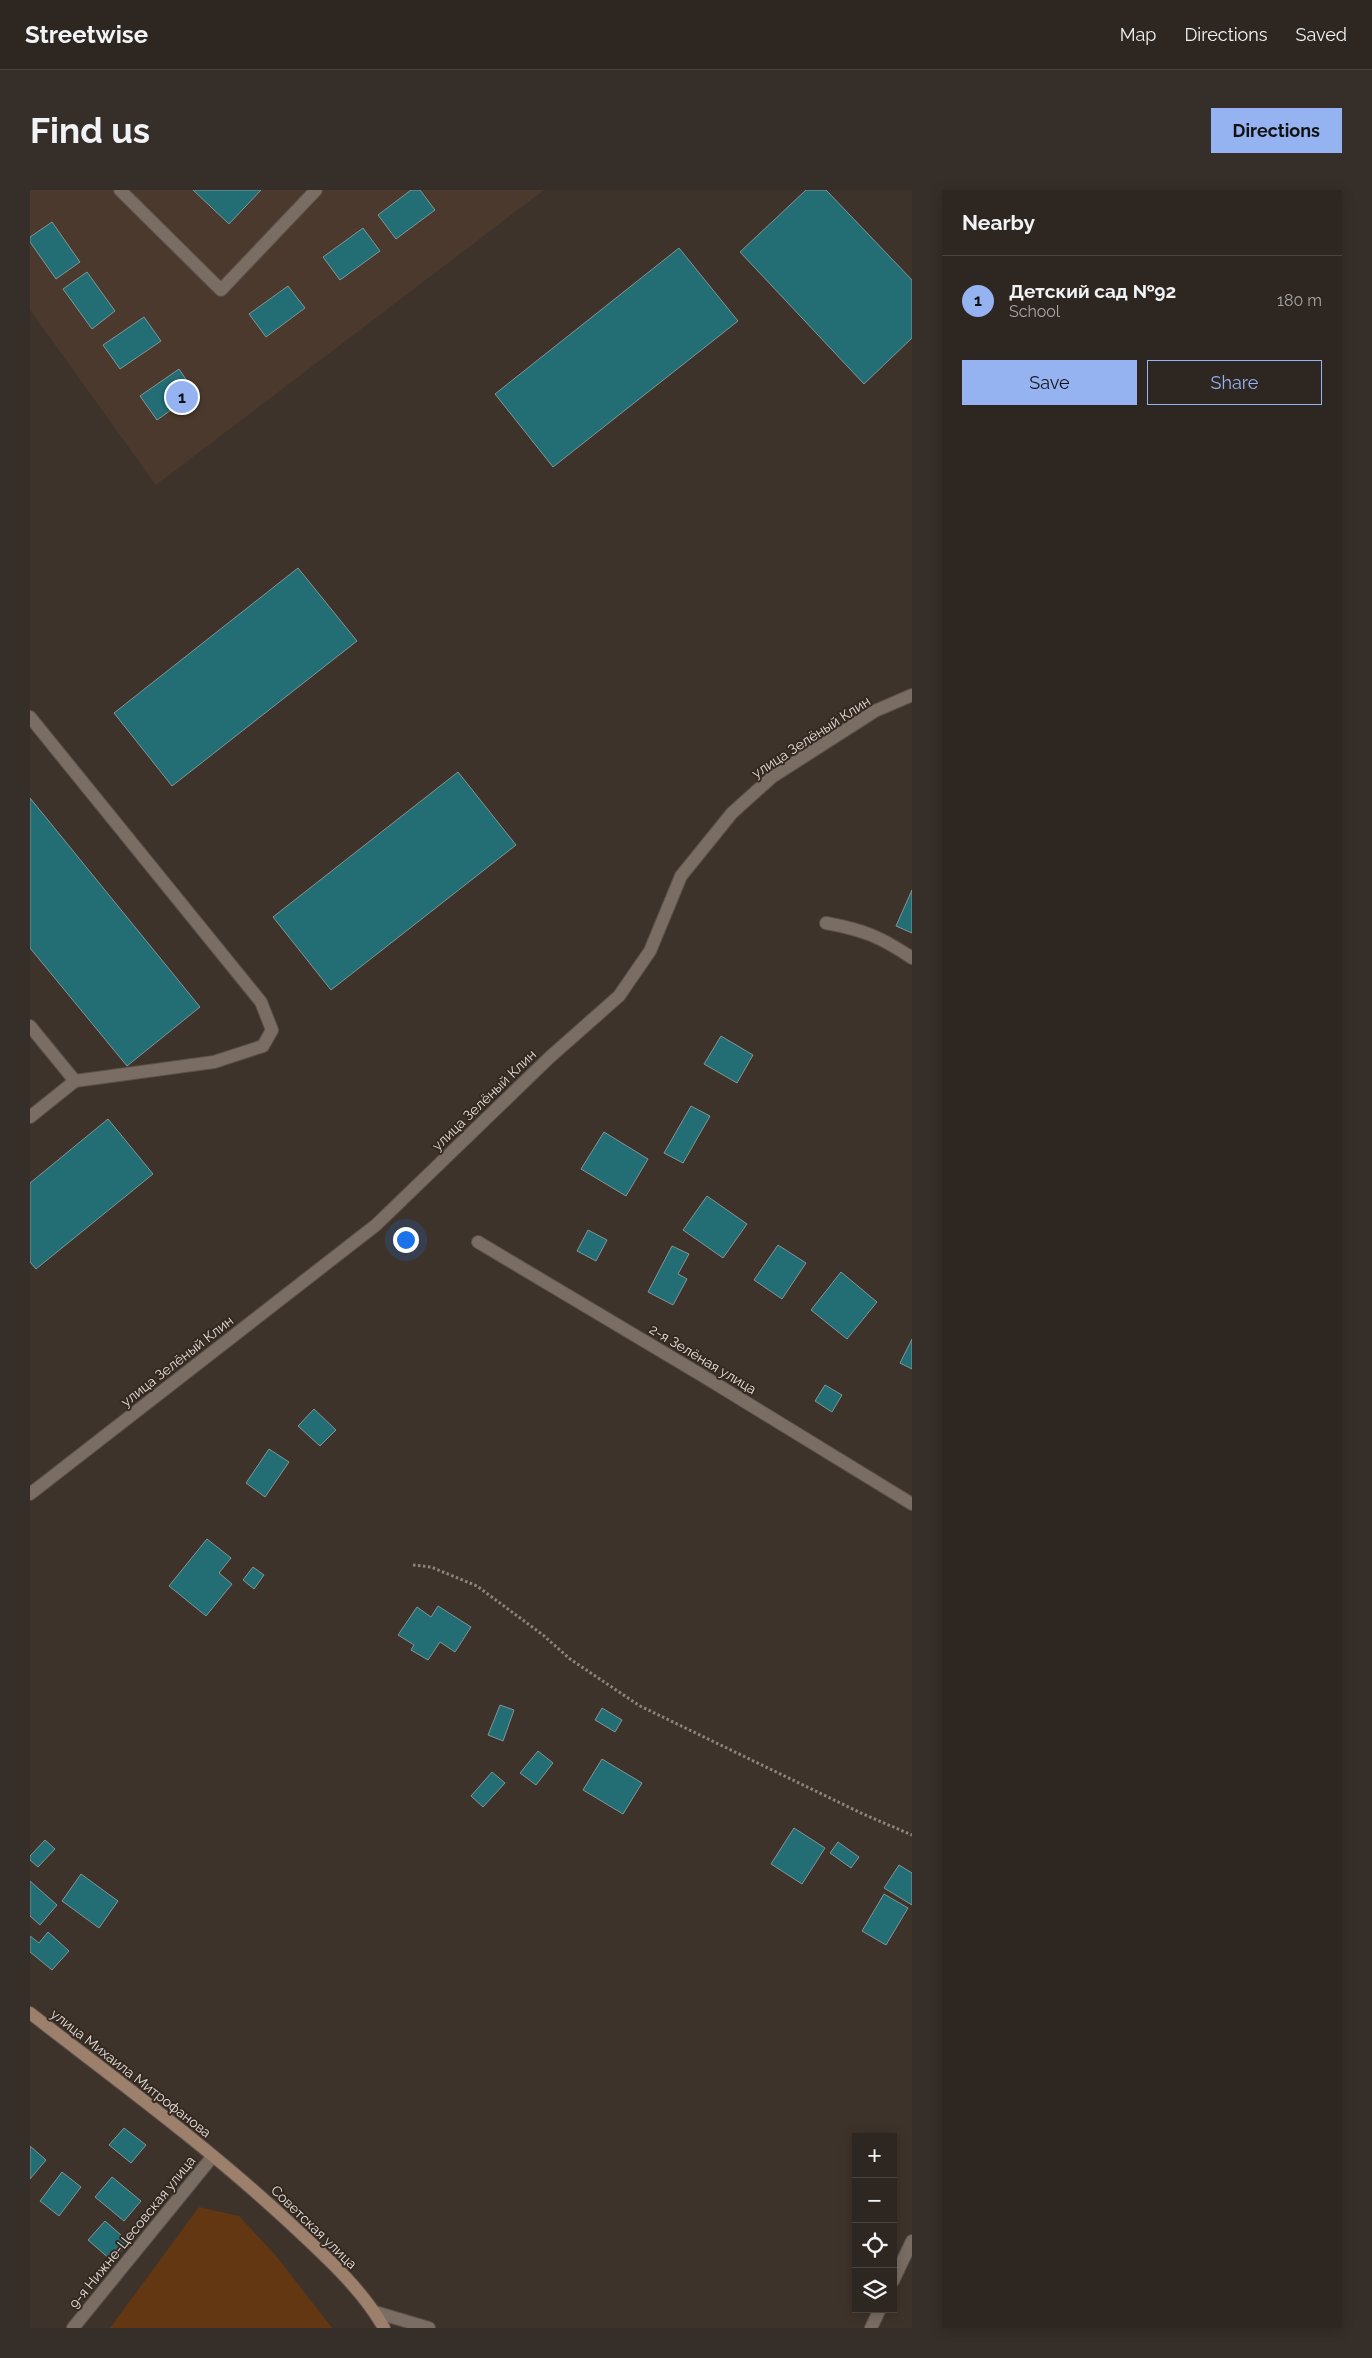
<!DOCTYPE html>
<html lang="en">
<head>
<meta charset="utf-8">
<style>
	:root { --surface:#2e2620; --page:#362e29; --text:#f1f3f6; --muted:#a7a5a5; --line:#49433e; --accent:#95b2f1 }
	body { margin:0; font-family:Raleway,sans-serif; background:var(--page); color:var(--text) }
	.controls { position:absolute; right:15px; bottom:15px; display:grid; overflow:hidden; border-radius:0px; box-shadow:0 2px 12px #0003 }
	.controls button { width:45px; height:45px; display:grid; place-items:center; padding:0; border:0; border-bottom:1px solid var(--line); background:var(--surface); color:var(--text); font:25px sans-serif }
	.you { position:absolute; left:375px; top:1049px; width:18px; height:18px; margin:-12px; border:4px solid #fff; border-radius:50%; background:#1a73e8; box-shadow:0 0 0 8px #1a73e833 }
	.badge { display:grid; place-items:center; width:32px; height:32px; border-radius:50%; background:var(--accent); color:#111; font-size:16px; font-weight:700 }
	.pin { position:absolute; translate:-50% -50%; border:2px solid #fff; box-shadow:0 1px 5px #0006 }
	.list { margin:0; padding:0; list-style:none }
	h2 { display:flex; justify-content:space-between; align-items:center; height:65px; margin:0; padding:0 20px; font-size:21px }
	h2 small { font-size:16px; font-weight:400; color:var(--muted) }
	.list li { display:grid; grid-template-columns:32px 1fr auto; gap:15px; align-items:center; box-sizing:border-box; height:90px; padding:0 20px; border-top:1px solid var(--line) }
	.list b { display:block; font-size:19px; white-space:nowrap }
	.list p { margin:0; font-size:16px; white-space:nowrap; color:var(--muted) }
	.list em { font-size:16px; font-style:normal; color:var(--muted) }
	.actions { display:flex; gap:10px; padding:15px 20px }
	.actions a { flex:1; padding:11px 0; border:1px solid var(--accent); border-radius:0px; text-align:center; font-size:18px; color:var(--accent) }
	.actions .main { background:var(--accent); color:#111 }
	.icon { flex:none; width:28px; height:28px; fill:none; stroke:currentColor; stroke-width:2; stroke-linecap:round; stroke-linejoin:round }
	.map { position:relative; flex:none; width:882px; height:2138px; overflow:hidden; border-radius:0px }
	header { display:flex; align-items:center; gap:30px; box-sizing:border-box; height:70px; padding:0 25px; background:var(--surface); border-bottom:1px solid var(--line) }
	header strong { font-size:24px }
	nav { display:flex; gap:28px; margin-inline-start:auto; font-size:18px }
	.intro { display:flex; align-items:center; justify-content:space-between; box-sizing:border-box; height:120px; padding:0 30px }
	h1 { margin:0; font-size:35px }
	.button { padding:12px 22px; border-radius:0px; background:var(--accent); color:#111; font-size:18px; font-weight:700 }
	main { display:flex; gap:30px; padding:0 30px }
	aside { flex:1; background:var(--surface); border-radius:0px; box-shadow:0 2px 12px #0003 }
	.map>svg:first-child { display:block }
	.built { fill:#4b392d }
	.green { fill:#643713 }
	.building { fill:#236e75; stroke:#829597 }
	.lines { fill:none; stroke-linecap:round; stroke-linejoin:round }
	.service-casing { stroke:#5b514a; stroke-width:14 }
	.minor-casing { stroke:#5b514a; stroke-width:14 }
	.secondary-casing { stroke:#5b514a; stroke-width:14 }
	.path { stroke:#8d847d; stroke-width:3; stroke-dasharray:2.5 2.5; stroke-linecap:butt }
	.service { stroke:#7a6d64; stroke-width:12 }
	.minor { stroke:#7a6d64; stroke-width:12 }
	.secondary { stroke:#9c806c; stroke-width:12 }
	.labels { text-anchor:middle; stroke-width:4; stroke-linejoin:round; paint-order:stroke }
	.street-label { font-size:14px; fill:#e5ded9; stroke:#342921 }
</style>
</head>
<body>
<header>
<strong>Streetwise</strong>
<nav><a>Map</a><a>Directions</a><a>Saved</a></nav>
</header>
<div class="intro"><h1>Find us</h1><a class="button">Directions</a></div>
<main>
<div class="map">
<svg width="882" height="2138" viewBox="0 0 882 2138">
	<rect width="100%" height="100%" fill="#3e332b"/>
	<!-- built -->
	<polygon class="built" points="0,0 514,0 126,295 0,120"/>
	<!-- green -->
	<polygon class="green" points="169,2017 209,2026 247,2067 302,2138 80,2138"/>
	<!-- building -->
	<g class="building">
		<polygon points="163,0 231,0 199,34"/>
		<polygon points="381,0 390,0 405,20 366,49 348,25"/>
		<polygon points="776,0 796,0 882,90 882,148 834,194 710,62"/>
		<polygon points="22,32 50,72 26,89 0,52 0,47"/>
		<polygon points="333,38 350,61 310,90 293,67"/>
		<polygon points="649,58 708,131 523,277 465,204"/>
		<polygon points="57,82 85,121 62,139 33,99"/>
		<polygon points="258,96 275,118 236,147 219,124"/>
		<polygon points="114,127 131,151 90,179 73,155"/>
		<polygon points="149,179 165,203 127,230 110,206"/>
		<polygon points="268,378 327,451 142,596 84,523"/>
		<polygon points="428,582 486,655 301,800 243,727"/>
		<polygon points="0,608 170,817 97,876 0,758"/>
		<polygon points="882,700 882,743 866,736"/>
		<polygon points="691,846 723,865 707,893 674,874"/>
		<polygon points="661,916 680,926 653,973 634,963"/>
		<polygon points="78,929 123,984 6,1079 0,1072 0,993"/>
		<polygon points="574,942 618,969 596,1006 551,979"/>
		<polygon points="677,1006 717,1034 693,1068 653,1040"/>
		<polygon points="558,1040 577,1050 566,1071 547,1061"/>
		<polygon points="748,1055 776,1073 752,1109 724,1090"/>
		<polygon points="642,1056 659,1064 648,1084 657,1089 643,1115 618,1102"/>
		<polygon points="811,1082 847,1112 817,1149 781,1120"/>
		<polygon points="882,1149 882,1179 870,1173"/>
		<polygon points="795,1195 812,1205 802,1222 785,1211"/>
		<polygon points="284,1219 306,1240 290,1256 268,1236"/>
		<polygon points="239,1259 259,1272 235,1307 216,1293"/>
		<polygon points="177,1349 201,1368 189,1383 202,1394 176,1426 139,1396"/>
		<polygon points="223,1377 234,1385 224,1399 213,1390"/>
		<polygon points="408,1416 441,1437 425,1462 410,1452 398,1470 381,1460 384,1455 368,1445 387,1417 401,1427"/>
		<polygon points="470,1515 484,1520 473,1551 458,1545"/>
		<polygon points="572,1518 592,1530 585,1542 565,1530"/>
		<polygon points="508,1561 523,1573 506,1595 490,1583"/>
		<polygon points="572,1569 612,1593 593,1624 553,1600"/>
		<polygon points="462,1582 475,1593 453,1617 441,1606"/>
		<polygon points="764,1638 795,1658 772,1694 741,1674"/>
		<polygon points="15,1650 25,1659 8,1677 0,1670 0,1666"/>
		<polygon points="808,1652 829,1667 821,1678 800,1663"/>
		<polygon points="869,1675 882,1683 882,1715 854,1698"/>
		<polygon points="51,1684 88,1711 69,1738 32,1711"/>
		<polygon points="0,1691 27,1715 10,1735 0,1726"/>
		<polygon points="854,1704 878,1718 856,1755 832,1741"/>
		<polygon points="18,1742 39,1761 22,1780 0,1762 0,1746 9,1753"/>
		<polygon points="94,1938 116,1955 101,1973 79,1955"/>
		<polygon points="0,1956 16,1970 0,1989"/>
		<polygon points="32,1982 51,1997 29,2026 10,2011"/>
		<polygon points="82,1987 111,2011 94,2031 65,2007"/>
		<polygon points="75,2031 99,2052 82,2071 58,2050"/>
	</g>
	<g class="lines">
		<!-- service casing -->
		<g class="service-casing">
			<g id="service">
				<polyline points="90,0 191,100 286,0"/>
				<polyline points="0,527 231,812 242,840 233,856 184,872 45,891"/>
				<path d="M796 733C834 740 851 747 882 768"/>
				<polyline points="0,836 45,891 0,927"/>
			</g>
		</g>
		<!-- minor casing -->
		<g class="minor-casing">
			<g id="minor">
				<polyline points="448,1052 673,1186 882,1314"/>
				<polyline points="0,1304 346,1035 520,867 589,806 620,761 651,686 702,623 742,587 845,521 882,505"/>
				<polyline points="863,2091 882,2051"/>
				<polyline points="345,2122 399,2138"/>
				<polyline points="43,2138 183,1966"/>
				<polyline points="841,2138 850,2119"/>
			</g>
		</g>
		<!-- secondary casing -->
		<g class="secondary-casing">
			<path id="secondary" d="M0 1823C89 1892 181 1959 263 2036 296 2067 332 2099 354 2138"/>
		</g>
		<!-- path -->
		<polyline class="path" points="383,1375 401,1377 447,1396 513,1445 540,1469 610,1516 833,1624 882,1645"/>
		<!-- service -->
		<use href="#service" class="service"/>
		<!-- minor -->
		<use href="#minor" class="minor"/>
		<!-- secondary -->
		<use href="#secondary" class="secondary"/>
	</g>
	<g class="labels">
		<!-- street labels -->
		<g class="street-label">
			<text transform="translate(781 547) rotate(-33)" y="5">улица Зелёный Клин</text>
			<text transform="translate(454 910) rotate(-44)" y="5">улица Зелёный Клин</text>
			<text transform="translate(673 1169) rotate(31)" y="5">2-я Зелёная улица</text>
			<text transform="translate(147 1171) rotate(-38)" y="5">улица Зелёный Клин</text>
			<text transform="translate(101 1883) rotate(38)" y="5">улица Михаила Митрофанова</text>
			<text transform="translate(284 2037) rotate(44)" y="5">Советская улица</text>
			<text transform="translate(102 2042) rotate(-51)" y="5">9-я Нижне-Цесовская улица</text>
		</g>
	</g>
</svg>
<div class="controls">
<button>+</button>
<button>−</button>
<button><svg class="icon" aria-label="locate" viewBox="0 0 24 24"><circle cx="12" cy="12" r="6"/><path d="M12 2v4M12 18v4M2 12h4M18 12h4"/></svg></button>
<button><svg class="icon" aria-label="layers" viewBox="0 0 24 24"><path d="M12 4l9 5-9 5-9-5zM3 14l9 5 9-5"/></svg></button>
</div>
<div class="you"></div>
<div class="pin badge" style="left:152px;top:207px">1</div>
</div>
<aside>
<h2>Nearby<small></small></h2>
<ul class="list">
<li><span class="badge">1</span><div><b>Детский сад №92</b><p>School</p></div><em>180 m</em></li>
</ul>
<div class="actions"><a class="main">Save</a><a>Share</a></div>
</aside>
</main>
</body>
</html>
